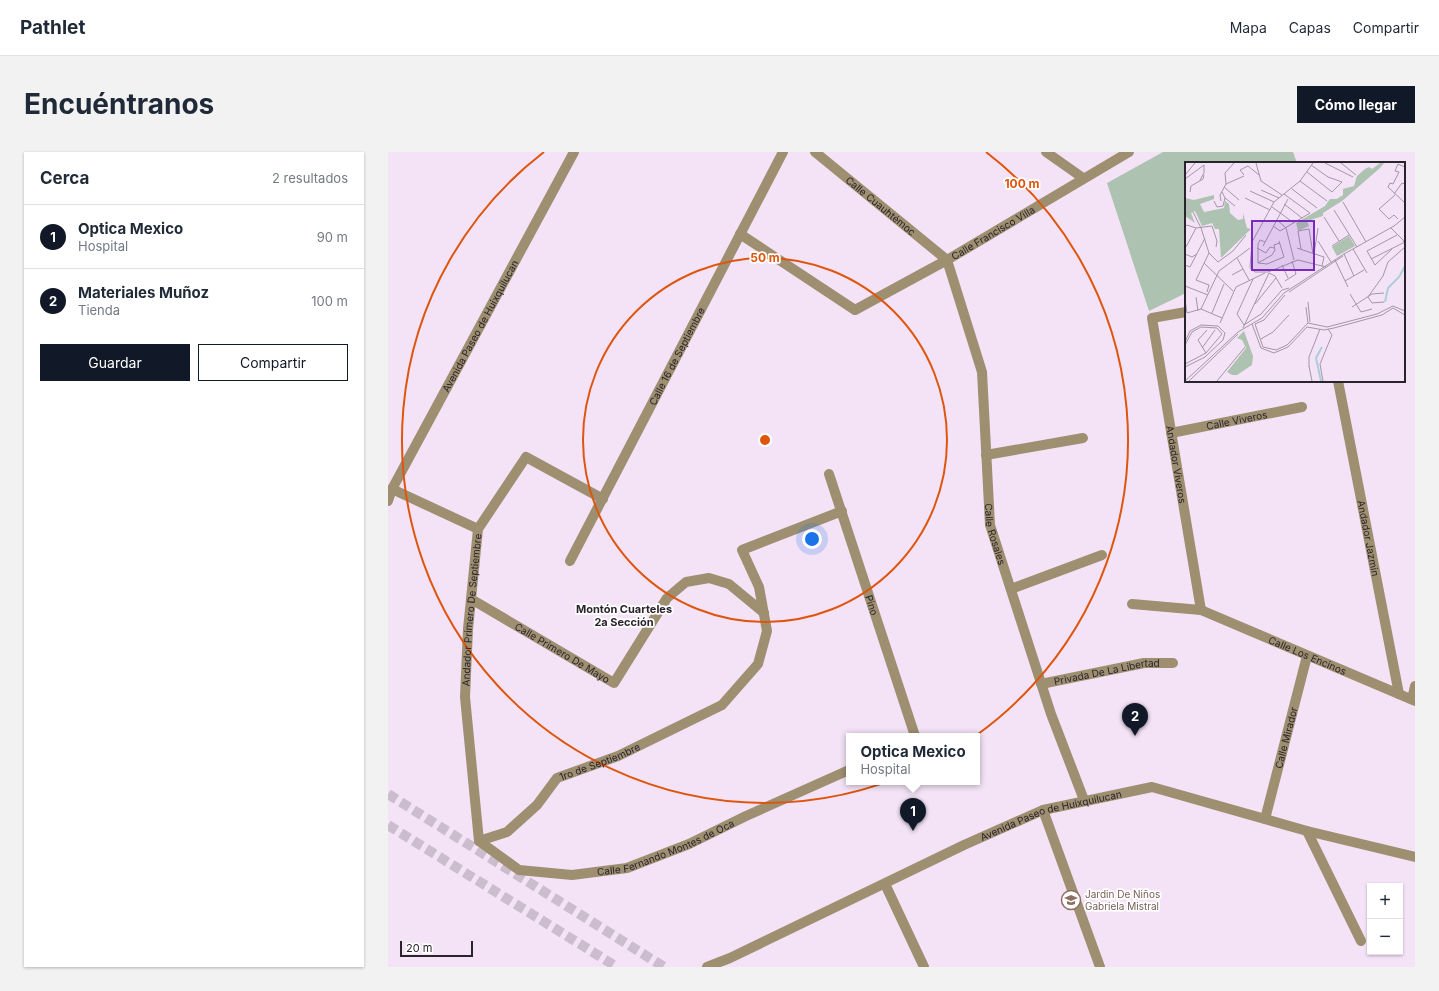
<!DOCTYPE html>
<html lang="es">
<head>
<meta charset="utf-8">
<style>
	:root { --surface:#fff; --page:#f2f2f3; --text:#1f2937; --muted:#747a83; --line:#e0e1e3; --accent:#111827 }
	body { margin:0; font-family:Inter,sans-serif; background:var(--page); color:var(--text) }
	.controls { position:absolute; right:12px; bottom:12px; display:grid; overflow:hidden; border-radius:0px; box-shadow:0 1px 3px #0004 }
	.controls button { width:36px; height:36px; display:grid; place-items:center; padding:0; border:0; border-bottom:1px solid var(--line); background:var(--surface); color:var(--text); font:20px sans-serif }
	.scale { position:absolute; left:12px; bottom:10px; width:73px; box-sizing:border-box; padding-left:4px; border:2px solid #29232b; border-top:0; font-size:11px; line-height:14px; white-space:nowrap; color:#29232b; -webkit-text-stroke:3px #fff; paint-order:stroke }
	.you { position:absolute; left:424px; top:387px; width:14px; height:14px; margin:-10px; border:3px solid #fff; border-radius:50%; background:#1a73e8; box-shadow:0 0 0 6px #1a73e833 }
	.badge { display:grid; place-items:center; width:26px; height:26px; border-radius:50%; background:var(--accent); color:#fff; font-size:13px; font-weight:700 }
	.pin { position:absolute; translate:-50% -33px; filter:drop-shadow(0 1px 2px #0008) }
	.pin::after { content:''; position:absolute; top:21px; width:14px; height:12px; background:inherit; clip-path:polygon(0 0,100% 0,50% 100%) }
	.popup { position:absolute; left:458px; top:581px; width:134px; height:52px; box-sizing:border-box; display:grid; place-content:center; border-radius:0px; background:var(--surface); filter:drop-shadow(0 1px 3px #0005); font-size:13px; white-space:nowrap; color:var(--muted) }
	.popup b { font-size:15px; color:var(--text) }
	.popup::after { content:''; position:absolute; left:50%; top:100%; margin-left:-8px; border:8px solid transparent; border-top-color:var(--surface) }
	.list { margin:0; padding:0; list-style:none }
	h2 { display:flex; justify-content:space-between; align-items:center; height:52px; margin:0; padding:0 16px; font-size:17px }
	h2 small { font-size:13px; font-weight:400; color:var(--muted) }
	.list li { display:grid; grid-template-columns:26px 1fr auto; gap:12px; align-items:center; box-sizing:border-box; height:64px; padding:0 16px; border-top:1px solid var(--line) }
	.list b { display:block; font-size:15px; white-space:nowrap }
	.list p { margin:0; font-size:13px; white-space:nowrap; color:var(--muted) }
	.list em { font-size:13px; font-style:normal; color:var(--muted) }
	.actions { display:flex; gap:8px; padding:12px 16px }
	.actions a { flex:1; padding:9px 0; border:1px solid var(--accent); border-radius:0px; text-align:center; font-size:14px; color:var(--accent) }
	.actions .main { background:var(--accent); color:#fff }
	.map { position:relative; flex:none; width:1027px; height:815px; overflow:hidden; border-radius:0px }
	header { display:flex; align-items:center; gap:24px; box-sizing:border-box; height:56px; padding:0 20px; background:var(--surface); border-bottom:1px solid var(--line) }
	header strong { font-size:19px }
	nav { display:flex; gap:22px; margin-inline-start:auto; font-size:14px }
	.intro { display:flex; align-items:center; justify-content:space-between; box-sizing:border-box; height:96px; padding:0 24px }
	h1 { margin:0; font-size:28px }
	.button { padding:10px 18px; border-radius:0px; background:var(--accent); color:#fff; font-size:14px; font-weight:700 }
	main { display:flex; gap:24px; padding:0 24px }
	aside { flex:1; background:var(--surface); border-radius:0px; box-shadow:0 1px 3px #0004 }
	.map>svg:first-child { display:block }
	.green { fill:#adc2b1 }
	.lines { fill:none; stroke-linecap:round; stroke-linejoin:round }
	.major-tunnel { stroke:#cbbdce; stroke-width:10; stroke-dasharray:10 5; stroke-linecap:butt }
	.minor { stroke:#9e8f71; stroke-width:10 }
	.ring { fill:none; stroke:#de560e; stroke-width:2 }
	.labels { text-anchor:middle; stroke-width:3.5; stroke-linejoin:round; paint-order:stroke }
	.street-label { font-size:10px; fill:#29232b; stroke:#fff }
	.education-label { font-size:10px; fill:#785e54; stroke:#fff; text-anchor:start }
	.neighbourhood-label { font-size:11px; font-weight:bold; fill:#29232b; stroke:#fff }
	.inset-river { fill:none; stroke:#aaceda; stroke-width:2 }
	.inset-road { fill:none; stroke:#a396a5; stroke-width:1 }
	.view { fill:#7b2cbf; fill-opacity:0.15; stroke:#7b2cbf; stroke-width:2 }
	.inset-edge { fill:none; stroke:#29232b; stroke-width:2 }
	.centre { fill:#de560e; stroke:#fff; stroke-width:2 }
	.ring-label { font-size:12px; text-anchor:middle; font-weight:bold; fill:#de560e; stroke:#fff; stroke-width:3.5; stroke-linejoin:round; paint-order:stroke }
</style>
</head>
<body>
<header>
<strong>Pathlet</strong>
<nav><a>Mapa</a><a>Capas</a><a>Compartir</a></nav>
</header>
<div class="intro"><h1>Encuéntranos</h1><a class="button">Cómo llegar</a></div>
<main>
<aside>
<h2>Cerca<small>2 resultados</small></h2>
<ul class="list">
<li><span class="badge">1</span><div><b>Optica Mexico</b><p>Hospital</p></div><em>90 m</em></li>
<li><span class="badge">2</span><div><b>Materiales Muñoz</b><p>Tienda</p></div><em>100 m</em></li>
</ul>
<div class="actions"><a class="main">Guardar</a><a>Compartir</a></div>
</aside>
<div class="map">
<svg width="1027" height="815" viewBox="0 0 1027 815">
	<rect width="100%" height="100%" fill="#f4e3f7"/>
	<!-- green -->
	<polygon class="green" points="775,0 905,0 909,11 798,11 798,141 761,159 719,31"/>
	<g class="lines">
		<!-- major-tunnel -->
		<g class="major-tunnel">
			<polyline points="0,642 276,815"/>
			<polyline points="0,673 229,815"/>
		</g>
		<!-- minor -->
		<g class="minor">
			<path id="s1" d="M427 0 559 108 594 220 602 373 663 562 696 648"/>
			<polyline points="658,0 695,26"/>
			<path id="s2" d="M352 82 467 158 559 108 741 0"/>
			<path id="s3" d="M798 160 764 166 813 458"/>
			<path id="s4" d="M950 229 1011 542"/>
			<path id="s5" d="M783 281 914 255"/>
			<polyline points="598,303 695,286"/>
			<path id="s6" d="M441 322 527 584"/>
			<polyline points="4,337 90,377"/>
			<path id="s7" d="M0 349 4 337 186 0"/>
			<path id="s8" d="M182 409 395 0"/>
			<polyline points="623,437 714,403"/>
			<path id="s9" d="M83 447 226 531 279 446 298 430 321 426 341 432 376 461"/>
			<path id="s10" d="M744 452 813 458 1027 549"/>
			<path id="s11" d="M653 532 756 511H785"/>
			<polyline points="1024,547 1027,534"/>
			<polyline points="655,658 712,815"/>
			<path id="s12" d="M877 667 919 504"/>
			<polyline points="919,679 973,789"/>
			<path id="s13" d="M91 689 119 680 149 653 169 626 230 604 334 553 370 512 379 479 371 435 354 398 454 359"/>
			<path id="s14" d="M91 689 77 545 80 477 90 377 138 305 215 347"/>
			<path id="s15" d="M91 689 131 718 184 723 239 716 301 692 358 664 461 618"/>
			<polyline points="497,732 536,815"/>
			<path id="s16" d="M319 815 342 806 576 693 655 658 764 635 919 679 1027 705"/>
		</g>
	</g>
	<!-- distance rings -->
	<g class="ring">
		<circle cx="377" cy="288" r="182"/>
		<path d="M598 0A363 363 0 1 1 156 0"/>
	</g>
	<!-- icons -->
	<defs>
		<g id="school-ring" transform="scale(1)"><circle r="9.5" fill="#fff" stroke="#8d6e63" stroke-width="1.5"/><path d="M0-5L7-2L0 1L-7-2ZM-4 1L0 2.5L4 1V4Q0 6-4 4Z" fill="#8d6e63"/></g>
	</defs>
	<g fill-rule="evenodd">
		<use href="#school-ring" x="683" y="748"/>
	</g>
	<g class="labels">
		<!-- street labels -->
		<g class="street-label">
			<text dy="4" stroke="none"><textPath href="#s1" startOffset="85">Calle Cuauhtémoc</textPath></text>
			<text dy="4" stroke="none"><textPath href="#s2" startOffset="296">Calle Francisco Villa</textPath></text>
			<text dy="4" stroke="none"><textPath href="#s7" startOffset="198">Avenida Paseo de Huixquilucan</textPath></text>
			<text dy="4" stroke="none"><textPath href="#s8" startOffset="231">Calle 16 de Septiembre</textPath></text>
			<text dy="4" stroke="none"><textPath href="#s5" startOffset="67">Calle Viveros</textPath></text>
			<text dy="4" stroke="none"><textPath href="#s3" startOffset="183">Andador Viveros</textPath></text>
			<text dy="4" stroke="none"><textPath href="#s1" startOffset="451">Calle Rosales</textPath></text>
			<text dy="4" stroke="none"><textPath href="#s4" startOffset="160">Andador Jazmin</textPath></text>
			<text dy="4" stroke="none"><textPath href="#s6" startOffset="138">Pino</textPath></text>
			<text dy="4" stroke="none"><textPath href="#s14" startOffset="232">Andador Primero De Septiembre</textPath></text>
			<text dy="4" stroke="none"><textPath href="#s9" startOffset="106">Calle Primero De Mayo</textPath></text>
			<text dy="4" stroke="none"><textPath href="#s10" startOffset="185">Calle Los Encinos</textPath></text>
			<text dy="4" stroke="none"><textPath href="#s11" startOffset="67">Privada De La Libertad</textPath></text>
			<text dy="4" stroke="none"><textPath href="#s12" startOffset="84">Calle Mirador</textPath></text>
			<text dy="4" stroke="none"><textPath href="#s13" startOffset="149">1ro de Septiembre</textPath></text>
			<text dy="4" stroke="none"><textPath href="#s16" startOffset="377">Avenida Paseo de Huixquilucan</textPath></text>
			<text dy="4" stroke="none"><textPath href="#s15" startOffset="201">Calle Fernando Montes de Oca</textPath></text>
		</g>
		<!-- education labels -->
		<g class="education-label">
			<text x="697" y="746">Jardin De Niños<tspan x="697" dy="12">Gabriela Mistral</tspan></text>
		</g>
		<!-- neighbourhood labels -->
		<g class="neighbourhood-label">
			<text x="236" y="461">Montón Cuarteles<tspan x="236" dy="13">2a Sección</tspan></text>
		</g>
	</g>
	<!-- overview -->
	<g transform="translate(797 10)">
		<rect width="220" height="220" fill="#f4e3f7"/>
		<path d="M195 1H199L195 6 157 39 138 51V54L122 59 124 64 113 69 111 61 140 44 145 37H152L158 33V27L169 24 172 14 180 7 184 5 187 7ZM29 33V37L15 42 19 50 39 46 40 39 44 42 45 51 53 58 58 57V51L62 66 66 67 36 96 34 67H30L27 61 17 64 10 49 6 51 10 61 0 54V36L9 38ZM164 74 170 84 152 94 147 85ZM59 169 68 194 67 203 52 213H47L42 210 61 186 57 178 52 176Z" fill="#adc2b1"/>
		<path class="inset-river" d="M200 140 203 126 214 115 220 104M136 219 131 196 137 185"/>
		<path class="inset-road" d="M71 1 76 19 97 33M128 1 115 19 89 40 67 80 65 106 70 110H83L113 98 141 105M140 1 168 15M156 1 171 13M220 5 213 2 210 9 214 10 208 22 205 21 203 25 220 41M122 10 147 30 157 20 143 15 126 3M0 13 10 1M59 13 55 8 63 4 74 13M0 17 19 3V11L15 18M115 19 142 39M41 22 59 14M39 25 54 38M107 27 132 46M76 28 94 36M65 29 89 40M5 30 6 24 18 17 19 13M209 32 217 21 220 22M210 33 194 47 204 57 209 53 213 57M40 36 50 44M60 36 85 48M29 39 32 45 38 44 40 36 37 30M36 39 35 33 41 22 40 11 49 1M158 40 181 80M99 42 117 56M87 45 109 61M149 48 172 85M8 50 16 66 24 91 11 118 24 123 22 130M139 55 154 79M92 58 101 66 109 98M88 64 95 69 125 51 99 32M0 65 2 63 11 66 27 64 32 79 31 85M206 66 218 78 220 84M133 79 146 100M78 84 103 37M147 84 164 73M1 85 11 66M72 86 81 91 85 85 89 86M112 86 139 95 137 104M116 87 113 69 124 67 128 92M168 87 182 111M207 87 190 103 182 89 212 73M24 91 33 100 48 89 61 73M0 92 7 95 12 92M129 92 133 66M159 92 169 114M52 96 64 118M186 97 218 81M150 98 163 125M19 101 48 129M73 101 82 102 99 95 94 79M73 101 87 93 90 88 89 83 95 81M73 101V82L75 78 80 80M0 103 5 105 20 76M97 103 103 116M84 111 90 114 97 126M47 113 58 107M68 117 52 152 59 163 76 152 97 128 104 126M100 119 111 112 107 99M160 119 179 108M0 124 23 133M104 130 158 94M165 132 176 150 187 147M11 135 13 149M183 135 198 114 203 100 220 85M183 135 187 141 199 140M0 138 2 151 16 147M123 140 125 160M70 142 91 116M121 145 123 161M167 145 187 132 199 131M16 147 34 109 65 86M16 147 37 156M27 151 39 122M35 161 51 125 80 111M67 162 76 186 89 191 103 185 122 165 139 168 149 166 197 153 208 146 220 153M70 162 79 158 100 133M70 162 78 185 91 188 102 183 123 161 142 165 192 152 208 144 220 149M58 166 84 111M76 177 88 170 104 153M0 180 5 169 16 163 33 164 40 171 38 178 20 195 0 205M0 183 7 170 16 165 32 166 37 172 21 191 0 202M17 186 30 168M21 191 13 178 22 168M124 204 127 219M124 205V195L135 167M0 219 53 170 77 156 99 131 159 92 209 64 220 55M4 219 53 172M32 219 60 185M138 219 135 202 147 173 143 167"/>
		<path class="view" d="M67 59H129V108H67Z"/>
		<rect width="220" height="220" class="inset-edge"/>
	</g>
	<circle cx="377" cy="288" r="6" class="centre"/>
	<g class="ring-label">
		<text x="634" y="36">100 m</text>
		<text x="377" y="110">50 m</text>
	</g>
</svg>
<div class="controls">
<button>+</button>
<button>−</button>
</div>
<div class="scale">20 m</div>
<div class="you"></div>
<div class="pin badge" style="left:525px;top:679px">1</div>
<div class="popup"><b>Optica Mexico</b>Hospital</div>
<div class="pin badge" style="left:747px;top:584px">2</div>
</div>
</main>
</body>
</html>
